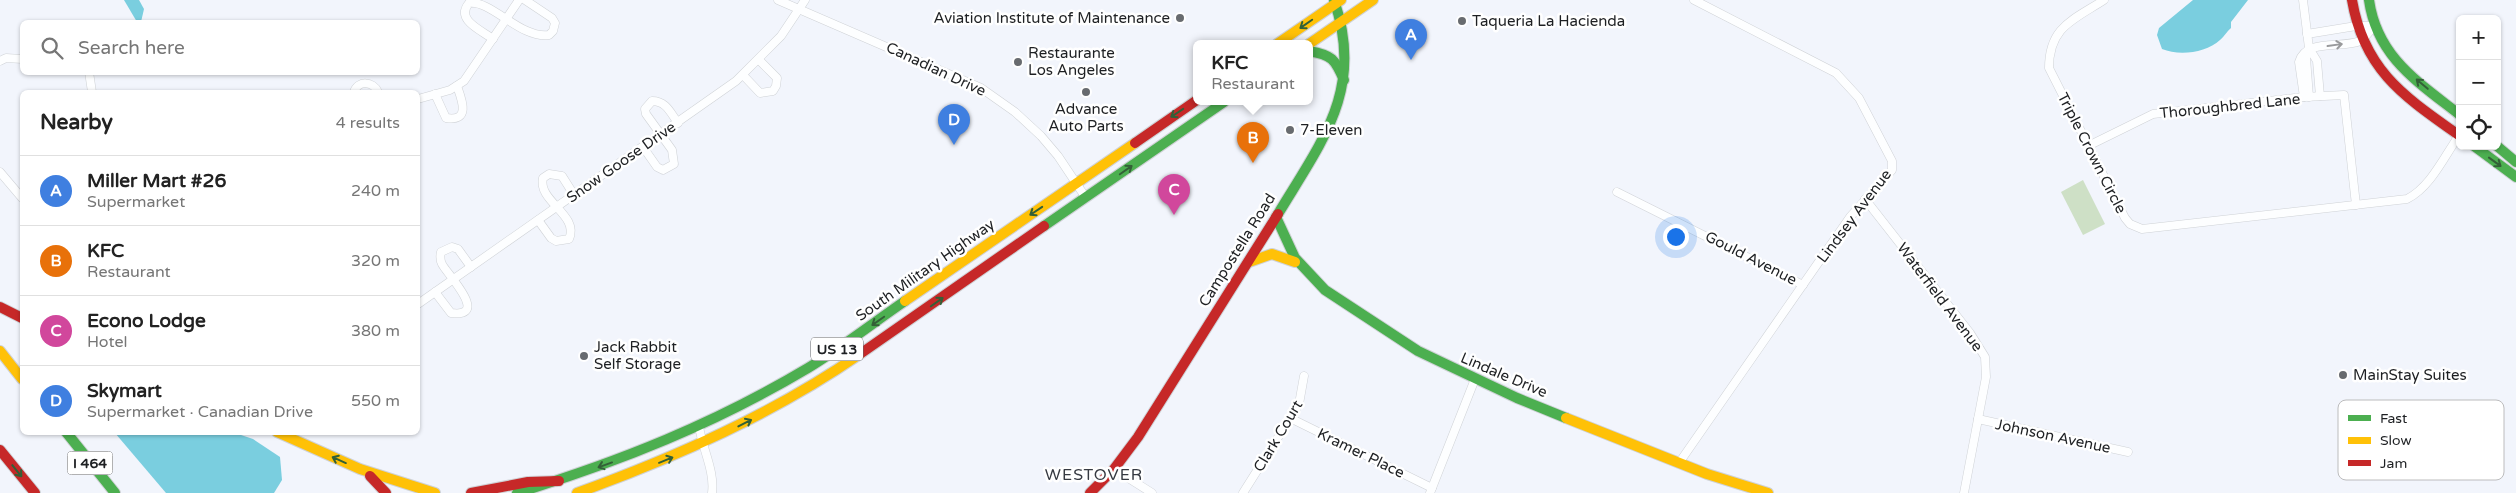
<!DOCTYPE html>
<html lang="en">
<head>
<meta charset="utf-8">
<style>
	:root { --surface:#fff; --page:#f2f2f2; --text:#222; --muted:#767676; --line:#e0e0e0; --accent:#2563eb }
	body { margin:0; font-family:"Varela Round",sans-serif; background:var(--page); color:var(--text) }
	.controls { position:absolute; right:15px; top:15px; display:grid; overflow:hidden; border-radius:8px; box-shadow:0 1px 4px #0004 }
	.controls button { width:45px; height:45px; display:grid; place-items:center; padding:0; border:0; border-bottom:1px solid var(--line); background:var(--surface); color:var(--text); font:25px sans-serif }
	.you { position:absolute; left:1675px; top:236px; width:18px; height:18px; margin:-12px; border:4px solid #fff; border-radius:50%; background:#1a73e8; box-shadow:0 0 0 8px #1a73e833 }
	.badge { display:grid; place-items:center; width:32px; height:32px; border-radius:50%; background:var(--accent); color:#fff; font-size:16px; font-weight:700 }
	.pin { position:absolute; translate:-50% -41px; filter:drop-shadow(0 1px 2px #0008) }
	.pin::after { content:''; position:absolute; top:26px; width:18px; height:15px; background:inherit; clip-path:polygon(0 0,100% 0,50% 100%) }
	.popup { position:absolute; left:1193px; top:40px; width:120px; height:65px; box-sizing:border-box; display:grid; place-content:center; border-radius:8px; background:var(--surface); filter:drop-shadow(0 1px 4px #0005); font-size:16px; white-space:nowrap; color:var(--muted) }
	.popup b { font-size:19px; color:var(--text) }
	.popup::after { content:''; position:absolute; left:50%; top:100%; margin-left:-10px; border:10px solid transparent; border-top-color:var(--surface) }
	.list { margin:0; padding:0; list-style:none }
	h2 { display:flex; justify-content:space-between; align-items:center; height:65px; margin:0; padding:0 20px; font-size:21px }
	h2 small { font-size:16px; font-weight:400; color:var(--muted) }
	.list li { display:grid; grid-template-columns:32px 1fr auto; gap:15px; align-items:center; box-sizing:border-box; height:70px; padding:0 20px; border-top:1px solid var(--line) }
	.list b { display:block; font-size:19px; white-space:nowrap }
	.list p { margin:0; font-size:16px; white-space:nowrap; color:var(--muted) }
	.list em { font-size:16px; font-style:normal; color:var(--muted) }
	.icon { flex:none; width:28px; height:28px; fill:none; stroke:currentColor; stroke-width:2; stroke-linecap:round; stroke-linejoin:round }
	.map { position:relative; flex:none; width:2516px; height:493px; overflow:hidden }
	.search { position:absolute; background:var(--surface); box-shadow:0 1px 4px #0004; left:20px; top:20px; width:400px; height:55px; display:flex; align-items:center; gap:12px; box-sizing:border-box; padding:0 18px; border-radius:8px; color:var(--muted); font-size:19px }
	.panel { position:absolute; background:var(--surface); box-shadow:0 1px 4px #0004; left:20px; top:90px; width:400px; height:345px; border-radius:8px }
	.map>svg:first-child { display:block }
	.green { fill:#cee0c6 }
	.water { fill:#7acedf }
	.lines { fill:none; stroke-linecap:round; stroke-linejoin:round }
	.street-casing { stroke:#cfd2d6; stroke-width:9 }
	.fast-casing { stroke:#cfd2d6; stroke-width:12 }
	.slow-casing { stroke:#cfd2d6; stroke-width:12 }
	.jam-casing { stroke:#cfd2d6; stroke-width:12 }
	.street { stroke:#fdfeff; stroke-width:8 }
	.fast { stroke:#4caf50; stroke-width:10 }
	.slow { stroke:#ffc107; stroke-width:10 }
	.jam { stroke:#c62828; stroke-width:10 }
	.oneway { stroke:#336037 }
	.oneway2 { stroke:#999a9c }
	.poi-dot { fill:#686b6f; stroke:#fff; stroke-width:2 }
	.labels { text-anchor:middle; stroke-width:5; stroke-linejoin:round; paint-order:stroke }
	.shield { fill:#fff; stroke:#626365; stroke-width:1 }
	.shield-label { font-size:14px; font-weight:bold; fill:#1e2023 }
	.poi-label { font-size:15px; fill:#1e2023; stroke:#fff; text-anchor:start }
	.street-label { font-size:15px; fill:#1e2023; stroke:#fff }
	.neighbourhood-label { font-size:16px; letter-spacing:1px; fill:#353941; stroke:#fff }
	.key { fill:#fff; stroke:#bcbcbd; stroke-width:1 }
	.key-label { font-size:14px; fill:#1e2023 }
</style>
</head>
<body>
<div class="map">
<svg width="2516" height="493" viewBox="0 0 2516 493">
	<rect width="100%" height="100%" fill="#f2f5fc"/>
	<!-- green -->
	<polygon class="green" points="2083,180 2105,224 2083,235 2061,192"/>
	<!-- water -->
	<g class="water">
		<polygon points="124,0 139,0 144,9 141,22 137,22"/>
		<path d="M2193 0H2248L2231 22V28C2227 31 2224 37 2220 40 2206 53 2179 56 2162 49L2157 35 2159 28Z"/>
		<polygon points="115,433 235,433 253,439 280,457 282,480 274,493 166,493"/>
	</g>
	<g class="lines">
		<!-- street casing -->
		<g class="street-casing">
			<g id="street">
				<polyline points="778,0 981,88 1015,112 1041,136 1058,156 1086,198"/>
				<path d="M2104 0C2073 20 2049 27 2049 68L2125 218 2130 224 2142 229 2407 199C2431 187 2445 155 2460 134"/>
				<polyline points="2303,0 2309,48 2306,58 2309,97"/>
				<polyline points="2307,34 2356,26 2374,26"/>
				<path d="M493 39C481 30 455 20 469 3 492 0 520 39 549 35L553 31 555 23 552 18 525 0"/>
				<polyline points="2309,48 2317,61 2320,96"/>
				<polyline points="0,61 6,58 22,59"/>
				<polyline points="89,72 92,92"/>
				<polyline points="743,75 760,93 773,91 776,86 777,78 759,60"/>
				<path d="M354 92C358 80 373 81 378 92"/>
				<path d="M435 94 446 118C471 122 462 100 457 86"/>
				<path d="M2304 97 2299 62C2306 38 2341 49 2360 41 2365 38 2370 31 2374 26"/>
				<polyline points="418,99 450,90 464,81 519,0"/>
				<polyline points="2088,146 2153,114 2304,97 2344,95 2356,205"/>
				<path d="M643 147 657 167 663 170 674 164 672 150 646 114 645 109 652 101C666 101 670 112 678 123"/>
				<polyline points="0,172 22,198"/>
				<polyline points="1617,192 1803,285"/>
				<polyline points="1865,199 1970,333 1985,357 1986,377 1964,493"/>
				<path d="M538 220 551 238 556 241 569 239C580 215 537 201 543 178L549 174 562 176 574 195"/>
				<path d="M435 292 451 313C491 318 446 273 442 264 440 260 440 256 441 252L452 247 458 249 471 267"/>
				<polyline points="418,304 736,81 781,36 805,0"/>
				<polyline points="1290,418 1432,488"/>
				<polyline points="1978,419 2128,452"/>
				<path d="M699 426C702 448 715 471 712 493"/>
				<polyline points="1679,463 1850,217 1892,170 1892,161 1859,98 1836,73 1694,0"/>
				<polyline points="1114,469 1152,493"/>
				<polyline points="1243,493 1299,404 1304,376"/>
				<polyline points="1430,493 1475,379"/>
			</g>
		</g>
		<!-- fast casing -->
		<g class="fast-casing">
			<g id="fast">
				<path d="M2369 0C2377 57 2418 82 2460 115"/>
				<path d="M1309 51C1332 55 1335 59 1344 80"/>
				<polyline points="2474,146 2516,177"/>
				<polyline points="2497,146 2516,162"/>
				<path d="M1278 214C1322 141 1365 89 1334 0"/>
				<polyline points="1276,217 1295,258 1325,290 1418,351 1517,398 1566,418"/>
				<polyline points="1044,226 1224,102"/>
				<polyline points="66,432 115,493"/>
				<path d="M517 493C621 461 714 424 808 368 841 348 873 323 905 301"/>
			</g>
		</g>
		<!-- slow casing -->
		<g class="slow-casing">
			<g id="slow">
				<polyline points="1277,44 1341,0"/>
				<polyline points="1309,44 1373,0"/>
				<polyline points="1249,262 1272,254 1295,262"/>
				<polyline points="905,301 1135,143"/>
				<polyline points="0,351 22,379"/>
				<polyline points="1566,418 1707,474 1768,493"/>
				<polyline points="277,432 360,469 435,493"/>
				<path d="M577 493C676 457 773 414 860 354"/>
			</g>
		</g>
		<!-- jam casing -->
		<g class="jam-casing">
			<g id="jam">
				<path d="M2352 0C2364 71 2405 97 2460 136"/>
				<polyline points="1135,143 1197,100"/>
				<polyline points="0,307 22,318"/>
				<polyline points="860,354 1044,226"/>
				<polyline points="0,450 35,493"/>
				<polyline points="370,476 386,493"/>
				<polyline points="471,493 528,482 559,481"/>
				<polyline points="1090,493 1114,469 1138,437 1278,214"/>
			</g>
		</g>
		<!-- street -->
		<use href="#street" class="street"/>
		<!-- fast -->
		<use href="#fast" class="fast"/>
		<!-- slow -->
		<use href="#slow" class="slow"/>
		<!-- jam -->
		<use href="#jam" class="jam"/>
	</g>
	<!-- one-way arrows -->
	<defs><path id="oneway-shaft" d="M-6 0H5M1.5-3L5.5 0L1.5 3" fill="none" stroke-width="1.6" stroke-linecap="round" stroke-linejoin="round" transform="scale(1.25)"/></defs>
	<g class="oneway">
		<use href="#oneway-shaft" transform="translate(1306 24) rotate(145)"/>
		<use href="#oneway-shaft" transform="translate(2422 84) rotate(-140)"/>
		<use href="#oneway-shaft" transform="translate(1177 113) rotate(146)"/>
		<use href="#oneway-shaft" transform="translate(2495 162) rotate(36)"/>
		<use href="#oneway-shaft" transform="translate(1126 170) rotate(-35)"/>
		<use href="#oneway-shaft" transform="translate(1036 211) rotate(146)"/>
		<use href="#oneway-shaft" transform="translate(937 302) rotate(-35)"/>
		<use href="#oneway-shaft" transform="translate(878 321) rotate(145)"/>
		<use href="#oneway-shaft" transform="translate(745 423) rotate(-27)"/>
		<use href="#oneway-shaft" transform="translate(339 460) rotate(-156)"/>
		<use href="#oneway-shaft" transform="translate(666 460) rotate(-22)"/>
		<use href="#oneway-shaft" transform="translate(605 465) rotate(160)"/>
		<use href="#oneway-shaft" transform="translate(17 471) rotate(51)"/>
	</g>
	<use class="oneway2" href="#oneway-shaft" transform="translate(2335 45) rotate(-8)"/>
	<!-- markers -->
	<g class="poi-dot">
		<circle cx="1180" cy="18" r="5"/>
		<circle cx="1462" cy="21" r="5"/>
		<circle cx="1018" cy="62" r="5"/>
		<circle cx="1086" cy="92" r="5"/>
		<circle cx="1290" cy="130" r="5"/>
		<circle cx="584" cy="356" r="5"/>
		<circle cx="2343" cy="375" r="5"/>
	</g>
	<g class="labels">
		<!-- shield labels -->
		<g class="shield">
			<rect x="811" y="337.5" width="52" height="23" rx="4"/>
			<rect x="67.5" y="451.5" width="45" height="23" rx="4"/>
		</g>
		<g class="shield-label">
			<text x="837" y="354">US 13</text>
			<text x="90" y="468">I 464</text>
		</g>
		<!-- poi labels -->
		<g class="poi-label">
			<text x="1170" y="23" text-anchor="end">Aviation Institute of Maintenance</text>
			<text x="1472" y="26">Taqueria La Hacienda</text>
			<text x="1028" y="58">Restaurante<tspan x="1028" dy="17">Los Angeles</tspan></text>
			<text x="1086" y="114" text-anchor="middle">Advance<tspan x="1086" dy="17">Auto Parts</tspan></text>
			<text x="1300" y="135">7-Eleven</text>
			<text x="594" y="352">Jack Rabbit<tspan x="594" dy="17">Self Storage</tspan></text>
			<text x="2353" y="380">MainStay Suites</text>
		</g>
		<!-- street labels -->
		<g class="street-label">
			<text transform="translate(936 69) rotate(25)" y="5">Canadian Drive</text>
			<text transform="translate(2230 106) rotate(-6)" y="5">Thoroughbred Lane</text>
			<text transform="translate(2092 153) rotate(63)" y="5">Triple Crown Circle</text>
			<text transform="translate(621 162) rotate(-35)" y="5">Snow Goose Drive</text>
			<text transform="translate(1854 216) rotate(-53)" y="5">Lindsey Avenue</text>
			<text transform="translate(1237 250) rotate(-58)" y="5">Campostella Road</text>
			<text transform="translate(1751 258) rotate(27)" y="5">Gould Avenue</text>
			<text transform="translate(925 270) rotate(-35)" y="5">South Military Highway</text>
			<text transform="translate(1940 297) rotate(53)" y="5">Waterfield Avenue</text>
			<text transform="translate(1504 375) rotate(23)" y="5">Lindale Drive</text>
			<text transform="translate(1278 436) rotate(-59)" y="5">Clark Court</text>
			<text transform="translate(2053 436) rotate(12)" y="5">Johnson Avenue</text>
			<text transform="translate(1361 453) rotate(26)" y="5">Kramer Place</text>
		</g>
		<!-- neighbourhood labels -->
		<g class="neighbourhood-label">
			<text x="1094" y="480">WESTOVER</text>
		</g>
	</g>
	<!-- legend -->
	<rect x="2338" y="400" width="166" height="80" rx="8" class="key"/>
	<rect x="2348" y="415" width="23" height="6" fill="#4caf50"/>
	<rect x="2348" y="437" width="23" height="7" fill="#ffc107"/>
	<rect x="2348" y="460" width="23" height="6" fill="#c62828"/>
	<g class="key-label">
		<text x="2380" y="423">Fast</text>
		<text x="2380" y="445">Slow</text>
		<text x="2380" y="468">Jam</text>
	</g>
</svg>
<div class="controls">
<button>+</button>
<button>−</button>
<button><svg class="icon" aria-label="locate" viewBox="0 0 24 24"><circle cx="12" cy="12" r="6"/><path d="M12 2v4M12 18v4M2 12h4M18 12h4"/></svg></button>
</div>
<div class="you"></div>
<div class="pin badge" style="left:1411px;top:60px;background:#3f7fe0">A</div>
<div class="pin badge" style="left:1253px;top:163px;background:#e8710a">B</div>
<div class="popup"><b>KFC</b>Restaurant</div>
<div class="pin badge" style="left:1174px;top:215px;background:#d1479c">C</div>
<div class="pin badge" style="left:954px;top:145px;background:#3f7fe0">D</div>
<div class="search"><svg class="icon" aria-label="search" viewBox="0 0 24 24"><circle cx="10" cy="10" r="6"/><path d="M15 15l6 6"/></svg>Search here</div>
<section class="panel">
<h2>Nearby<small>4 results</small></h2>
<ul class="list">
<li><span class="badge" style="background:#3f7fe0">A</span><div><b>Miller Mart #26</b><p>Supermarket</p></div><em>240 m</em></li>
<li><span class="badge" style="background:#e8710a">B</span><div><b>KFC</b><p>Restaurant</p></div><em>320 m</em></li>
<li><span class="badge" style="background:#d1479c">C</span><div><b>Econo Lodge</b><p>Hotel</p></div><em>380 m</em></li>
<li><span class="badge" style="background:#3f7fe0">D</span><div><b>Skymart</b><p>Supermarket · Canadian Drive</p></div><em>550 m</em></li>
</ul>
</section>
</div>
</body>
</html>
